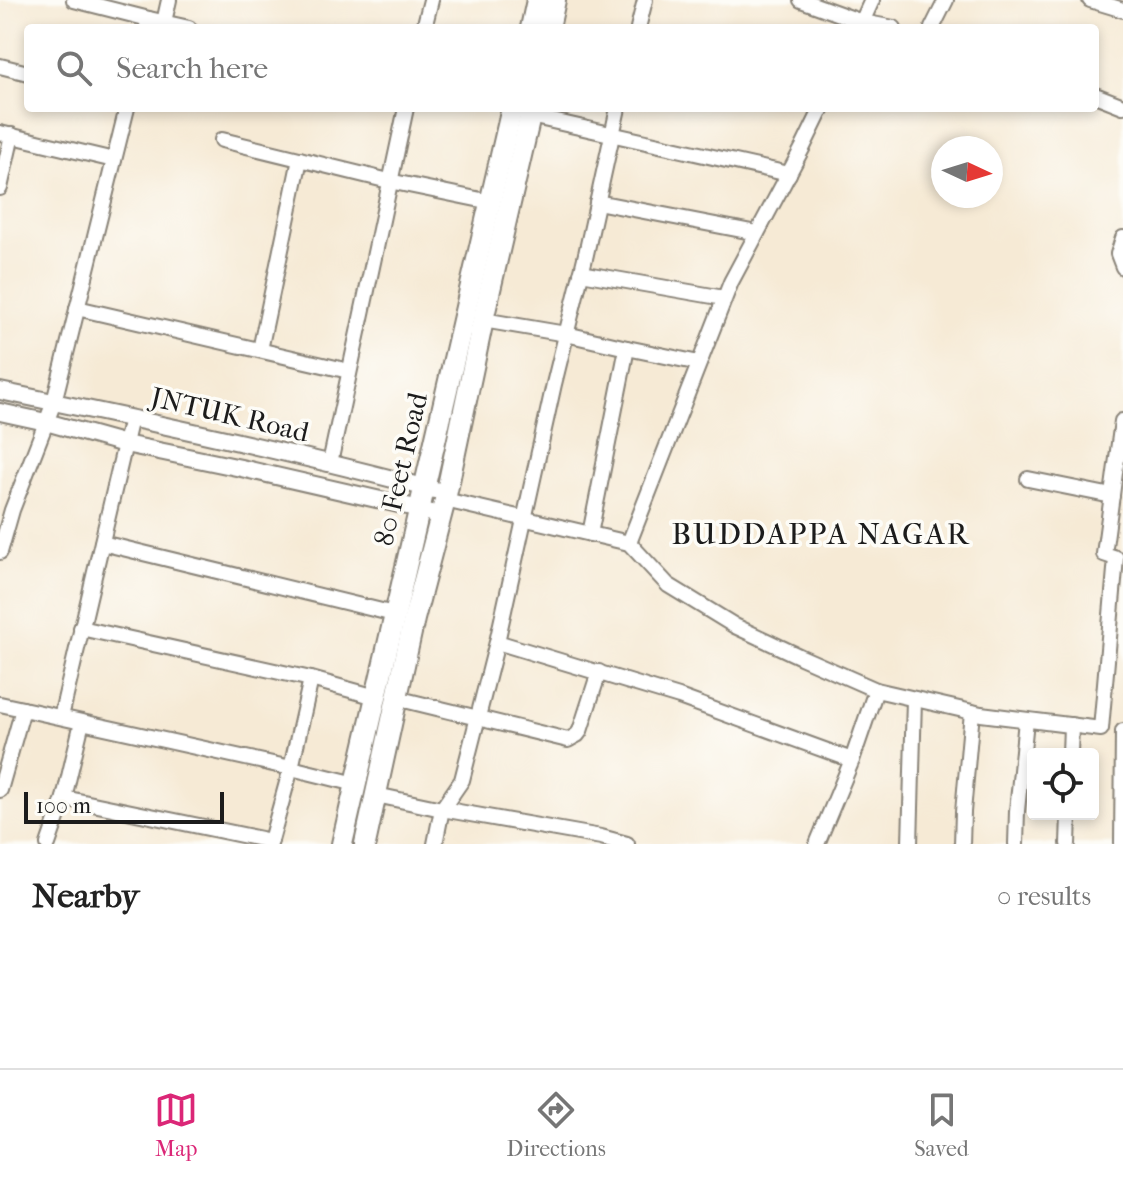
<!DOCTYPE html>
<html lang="en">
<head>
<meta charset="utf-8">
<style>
	:root { --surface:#fff; --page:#f2f2f2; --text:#222; --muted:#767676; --line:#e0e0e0; --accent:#db2777 }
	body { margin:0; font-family:"IM FELL French Canon",serif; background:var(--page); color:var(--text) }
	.controls { position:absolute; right:24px; bottom:24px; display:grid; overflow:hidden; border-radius:8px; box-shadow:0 4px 12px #0003 }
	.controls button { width:72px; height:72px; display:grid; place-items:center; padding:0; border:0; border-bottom:2px solid var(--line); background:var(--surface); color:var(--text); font:40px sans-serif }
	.compass { position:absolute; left:931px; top:136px; width:72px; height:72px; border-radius:50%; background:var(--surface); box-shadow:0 4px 12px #0003; rotate:94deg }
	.scale { position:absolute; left:24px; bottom:20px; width:200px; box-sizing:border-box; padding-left:8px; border:4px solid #1c1c1c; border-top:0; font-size:22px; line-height:28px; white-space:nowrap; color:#1c1c1c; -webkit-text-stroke:6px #fdfcf7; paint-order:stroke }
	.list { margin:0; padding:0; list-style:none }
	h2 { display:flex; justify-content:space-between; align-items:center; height:104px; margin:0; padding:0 32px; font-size:34px }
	h2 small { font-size:26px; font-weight:400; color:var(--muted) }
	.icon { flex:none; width:44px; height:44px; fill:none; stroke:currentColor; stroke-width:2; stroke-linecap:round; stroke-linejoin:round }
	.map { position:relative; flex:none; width:1123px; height:844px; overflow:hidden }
	.search { position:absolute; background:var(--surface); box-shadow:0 4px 12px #0003; left:24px; right:24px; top:24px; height:88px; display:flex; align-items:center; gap:20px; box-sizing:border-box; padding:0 28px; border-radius:8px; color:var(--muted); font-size:30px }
	.sheet { height:224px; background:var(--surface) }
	nav { display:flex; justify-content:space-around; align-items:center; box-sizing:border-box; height:112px; border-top:2px solid var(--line); background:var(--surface); font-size:22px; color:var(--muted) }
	nav a { display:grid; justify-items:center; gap:4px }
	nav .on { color:var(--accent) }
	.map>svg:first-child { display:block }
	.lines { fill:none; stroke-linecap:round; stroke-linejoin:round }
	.minor-casing { stroke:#898378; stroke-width:18 }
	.tertiary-casing { stroke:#898378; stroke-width:20 }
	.secondary-casing { stroke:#898378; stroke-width:24 }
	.minor { stroke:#fff; stroke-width:14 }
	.tertiary { stroke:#fff; stroke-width:16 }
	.secondary { stroke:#fff; stroke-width:20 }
	.labels { text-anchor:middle; stroke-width:7; stroke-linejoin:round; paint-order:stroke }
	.street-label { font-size:28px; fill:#1c1c1c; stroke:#fdfcf7 }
	.neighbourhood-label { font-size:30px; letter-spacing:2px; fill:#1c1c1c; stroke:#fdfcf7 }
</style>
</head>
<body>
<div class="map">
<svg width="1123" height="844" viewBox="0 0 1123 844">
	<rect width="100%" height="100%" fill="#fdfcf7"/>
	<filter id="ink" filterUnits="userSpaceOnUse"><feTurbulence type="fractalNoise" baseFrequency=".0125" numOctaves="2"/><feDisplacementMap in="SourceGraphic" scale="16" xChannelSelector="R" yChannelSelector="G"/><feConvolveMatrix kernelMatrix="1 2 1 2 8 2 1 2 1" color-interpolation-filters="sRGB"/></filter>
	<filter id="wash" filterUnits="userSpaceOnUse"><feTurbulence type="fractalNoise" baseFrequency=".006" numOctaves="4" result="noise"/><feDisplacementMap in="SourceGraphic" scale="32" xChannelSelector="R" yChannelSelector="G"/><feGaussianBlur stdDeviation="1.8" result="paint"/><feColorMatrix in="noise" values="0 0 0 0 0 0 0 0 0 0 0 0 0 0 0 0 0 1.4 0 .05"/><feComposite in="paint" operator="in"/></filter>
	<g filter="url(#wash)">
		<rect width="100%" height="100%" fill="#f6ead5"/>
	</g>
	<g filter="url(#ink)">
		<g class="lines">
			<!-- minor casing -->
			<g class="minor-casing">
				<g id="minor">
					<polyline points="74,0 149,19"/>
					<polyline points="801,0 862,22 872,0"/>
					<polyline points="1090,0 1123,10"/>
					<polyline points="164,22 169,0"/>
					<polyline points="147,26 149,19 189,28"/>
					<polyline points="424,28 431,0"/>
					<polyline points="638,28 645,0"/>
					<polyline points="859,28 862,22 894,28"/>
					<polyline points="932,28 946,0"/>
					<polyline points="0,66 28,73"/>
					<polyline points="1095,95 1123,106"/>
					<polyline points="618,108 586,254 554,384 497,642 679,697 852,760 876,690"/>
					<polyline points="525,112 530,116 789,174"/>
					<polyline points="0,133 114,160"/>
					<polyline points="222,140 389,181 491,202"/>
					<polyline points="0,188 12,135"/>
					<polyline points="597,202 757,233"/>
					<polyline points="1123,238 1118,254 1123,267"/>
					<polyline points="581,273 724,298"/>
					<polyline points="77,308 349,371"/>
					<polyline points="483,320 566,334 627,348 590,534"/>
					<polyline points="627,348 699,363"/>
					<polyline points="260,350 300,159"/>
					<polyline points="330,463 406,108"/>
					<polyline points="1028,479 1112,496"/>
					<polyline points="445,500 629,543 668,585 735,626 801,657 876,690 981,714 1101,729 1116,558 1104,554 1122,421 1123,421"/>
					<polyline points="102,543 394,614"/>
					<polyline points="629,543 731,282 803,147 822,108"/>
					<polyline points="0,552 12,510 54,402 127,108"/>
					<polyline points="81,628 311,679 376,697"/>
					<polyline points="396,698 568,740 577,735 580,731 599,672"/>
					<polyline points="0,704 291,768 356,784"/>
					<polyline points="61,717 131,418"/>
					<polyline points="1070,754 1071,725"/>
					<polyline points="0,790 23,709"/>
					<polyline points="376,795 442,809 601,837 627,844"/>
					<polyline points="64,798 271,841"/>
					<polyline points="48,844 64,798 82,722"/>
					<polyline points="270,844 291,768 311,679"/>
					<polyline points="435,844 442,809 462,780 497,642"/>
					<polyline points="817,844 852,760"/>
					<polyline points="910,844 914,699"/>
					<polyline points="962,844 963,812 972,712"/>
					<polyline points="1016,844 1017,811 1026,720"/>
					<polyline points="1068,844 1069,814"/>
					<polyline points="1122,844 1123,731"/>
				</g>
			</g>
			<!-- tertiary casing -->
			<g class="tertiary-casing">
				<g id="tertiary">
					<path d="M0 391C146 421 292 452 435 490"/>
					<polyline points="0,412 46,422 125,444 241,468 420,509 441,517"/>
				</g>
			</g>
			<!-- secondary casing -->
			<g class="secondary-casing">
				<g id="secondary">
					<polyline points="531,28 537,0"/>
					<polyline points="549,28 555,0"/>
					<path d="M342 844C398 598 456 353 512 108"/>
					<polyline points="365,844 414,619 445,500 483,320 532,108"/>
				</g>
			</g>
			<!-- minor -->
			<use href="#minor" class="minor"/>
			<!-- tertiary -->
			<use href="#tertiary" class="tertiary"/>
			<!-- secondary -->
			<use href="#secondary" class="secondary"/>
		</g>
	</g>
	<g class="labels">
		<!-- street labels -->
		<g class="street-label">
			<text transform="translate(230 414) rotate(13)" y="10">JNTUK Road</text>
			<text transform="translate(400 469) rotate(-77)" y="10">80 Feet Road</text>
		</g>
		<!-- neighbourhood labels -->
		<g class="neighbourhood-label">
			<text x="821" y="544">BUDDAPPA NAGAR</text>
		</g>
	</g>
</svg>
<div class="controls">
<button><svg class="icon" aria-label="locate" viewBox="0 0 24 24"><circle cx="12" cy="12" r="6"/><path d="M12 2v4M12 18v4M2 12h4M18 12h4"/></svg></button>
</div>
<svg class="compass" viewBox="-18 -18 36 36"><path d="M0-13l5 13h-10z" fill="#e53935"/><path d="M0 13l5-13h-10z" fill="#767676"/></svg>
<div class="scale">100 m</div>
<div class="search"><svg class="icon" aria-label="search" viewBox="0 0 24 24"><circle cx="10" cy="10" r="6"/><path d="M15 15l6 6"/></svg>Search here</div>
</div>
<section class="sheet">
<h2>Nearby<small>0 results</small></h2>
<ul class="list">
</ul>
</section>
<nav>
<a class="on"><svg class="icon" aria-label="map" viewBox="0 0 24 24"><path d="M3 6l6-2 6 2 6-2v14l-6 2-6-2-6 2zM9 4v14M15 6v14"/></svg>Map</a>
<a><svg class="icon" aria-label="directions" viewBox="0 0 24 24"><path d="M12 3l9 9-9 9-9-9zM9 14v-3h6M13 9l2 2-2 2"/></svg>Directions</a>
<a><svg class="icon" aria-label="saved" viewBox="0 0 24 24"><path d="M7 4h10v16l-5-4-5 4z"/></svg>Saved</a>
</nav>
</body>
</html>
